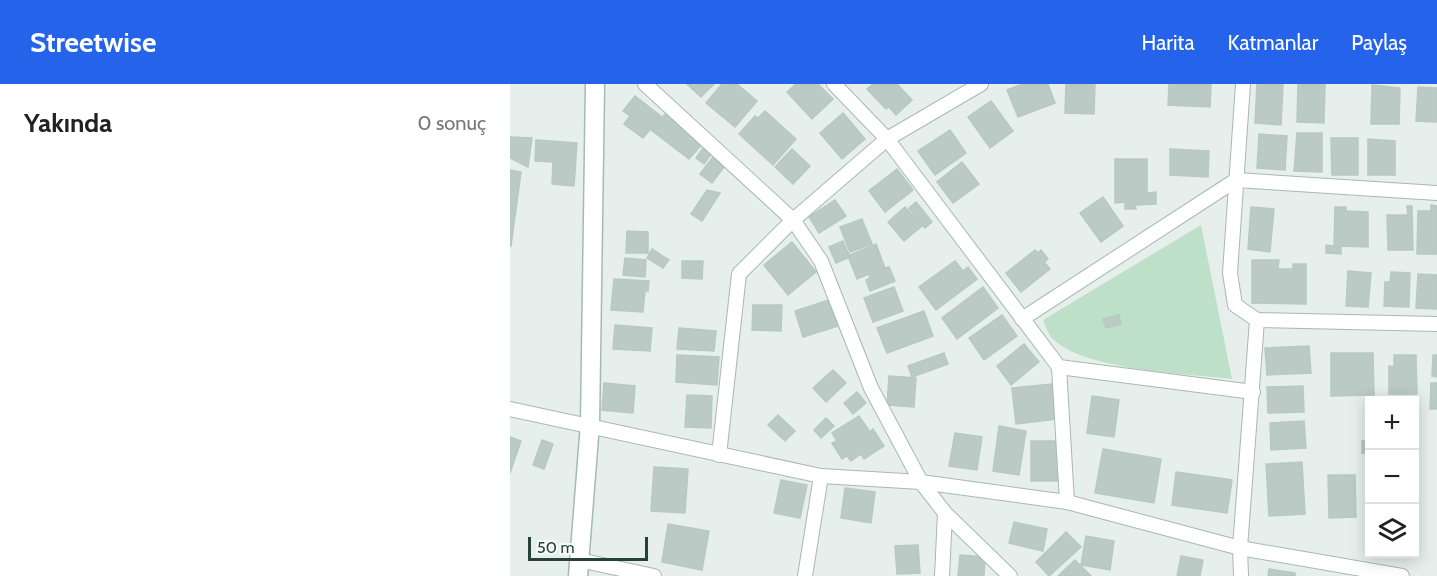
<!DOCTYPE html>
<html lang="tr">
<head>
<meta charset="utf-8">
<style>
	:root { --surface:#fff; --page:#f6f6f6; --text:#222; --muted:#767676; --line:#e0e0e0; --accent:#2563eb }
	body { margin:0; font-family:Cabin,sans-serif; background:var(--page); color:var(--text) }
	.controls { position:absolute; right:18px; bottom:18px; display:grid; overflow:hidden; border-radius:0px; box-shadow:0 3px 15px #0003 }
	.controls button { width:54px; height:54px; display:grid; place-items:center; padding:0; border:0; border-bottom:2px solid var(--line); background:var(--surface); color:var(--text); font:30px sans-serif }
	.scale { position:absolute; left:18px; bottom:15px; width:120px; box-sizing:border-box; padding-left:6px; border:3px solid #24423a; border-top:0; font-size:16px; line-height:21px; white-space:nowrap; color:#24423a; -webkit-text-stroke:4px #f7fbf9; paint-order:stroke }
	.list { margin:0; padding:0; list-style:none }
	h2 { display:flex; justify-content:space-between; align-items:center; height:78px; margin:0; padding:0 24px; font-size:26px }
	h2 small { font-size:20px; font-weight:400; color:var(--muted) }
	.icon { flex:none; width:33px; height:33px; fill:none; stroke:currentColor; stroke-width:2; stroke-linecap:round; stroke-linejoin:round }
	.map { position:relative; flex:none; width:927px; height:492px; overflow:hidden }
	header { display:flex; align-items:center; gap:36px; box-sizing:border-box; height:84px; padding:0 30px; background:var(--accent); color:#fff }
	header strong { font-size:28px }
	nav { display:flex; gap:33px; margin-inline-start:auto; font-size:21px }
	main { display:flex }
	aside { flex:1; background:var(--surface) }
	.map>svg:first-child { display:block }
	.green { fill:#bfe0c8 }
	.building { fill:#bbcac4; stroke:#b8c9c2; stroke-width:1.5 }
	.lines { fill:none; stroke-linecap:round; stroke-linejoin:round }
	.street-casing { stroke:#a8b8b2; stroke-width:16 }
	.secondary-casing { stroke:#a4bbb3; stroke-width:21 }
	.street { stroke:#fff; stroke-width:14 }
	.secondary { stroke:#fff; stroke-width:18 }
</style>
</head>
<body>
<header>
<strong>Streetwise</strong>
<nav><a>Harita</a><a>Katmanlar</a><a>Paylaş</a></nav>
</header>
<main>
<aside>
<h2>Yakında<small>0 sonuç</small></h2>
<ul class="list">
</ul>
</aside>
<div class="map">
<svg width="927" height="492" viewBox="0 0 927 492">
	<rect width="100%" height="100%" fill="#e6efeb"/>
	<!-- green -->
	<path class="green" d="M691 141 722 295C679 290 569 286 541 253 538 249 535 241 533 236Z"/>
	<!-- building -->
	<g class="building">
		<polygon points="177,0 204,0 191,13"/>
		<polygon points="212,0 227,0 247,17 225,43 196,19"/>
		<polygon points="286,0 308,0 323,15 302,35 277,8"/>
		<polygon points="363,0 387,0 402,16 386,31 379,23 376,25 357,5"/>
		<polygon points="513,0 538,0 545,19 508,33 497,6"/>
		<polygon points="556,0 585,0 584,30 555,29"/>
		<polygon points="659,0 701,0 700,23 658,21"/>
		<polygon points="747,0 773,0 771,41 745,39"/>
		<polygon points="788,0 815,0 814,39 787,38"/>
		<polygon points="862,1 890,4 889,40 861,40"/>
		<polygon points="908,3 927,4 927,38 906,37"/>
		<polygon points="125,12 151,32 133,54 114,40 120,32 113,27"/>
		<polygon points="481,17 503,47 480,64 458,33"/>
		<polygon points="255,27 286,55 263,81 229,50 245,32 248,34"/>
		<polygon points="157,28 192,60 179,75 141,46"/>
		<polygon points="333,29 355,55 332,75 310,49"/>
		<polygon points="440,46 456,69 425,91 408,67"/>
		<polygon points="787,49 812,49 812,88 784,87"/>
		<polygon points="749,50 777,52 775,86 747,84"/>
		<polygon points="0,53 22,54 18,83 0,74"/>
		<polygon points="821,54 848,54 848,91 822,91"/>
		<polygon points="858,55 885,57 885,91 858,91"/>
		<polygon points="26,56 67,59 64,102 42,100 43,78 25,77"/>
		<polygon points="194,63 202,69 194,80 186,74"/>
		<polygon points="282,65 300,82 283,100 265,83"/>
		<polygon points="660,65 699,67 698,93 660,91"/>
		<polygon points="206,69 218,78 202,99 190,90"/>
		<polygon points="605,75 637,75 637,109 646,108 646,120 625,121 626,125 615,125 615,118 605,119"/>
		<polygon points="452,78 469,100 443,119 427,98"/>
		<polygon points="387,85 403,106 375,128 359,107"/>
		<polygon points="0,86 11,88 1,162 0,162"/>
		<polygon points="197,106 210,109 192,137 181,130"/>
		<polygon points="593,113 613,142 591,158 570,129"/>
		<polygon points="325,116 336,132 309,149 299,133"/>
		<polygon points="406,118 422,138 415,144 399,124"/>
		<polygon points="921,121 927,122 927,170 907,170 908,127 921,127"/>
		<polygon points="897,122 902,122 903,166 878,166 877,131 898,131"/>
		<polygon points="395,123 412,142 394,157 378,138"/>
		<polygon points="741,123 764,125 760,168 738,165"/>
		<polygon points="825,123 836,123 836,127 858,128 858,163 831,162 831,170 816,169 816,161 824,162"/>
		<polygon points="352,135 362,160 340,168 330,143"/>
		<polygon points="117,147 138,148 138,169 116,169"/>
		<polygon points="333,157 340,173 326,179 319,163"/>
		<polygon points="282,158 306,188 278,211 254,181"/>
		<polygon points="366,160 375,184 379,183 385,197 360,207 356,196 360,194 359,190 347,195 338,172"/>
		<polygon points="142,165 159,176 153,184 137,174"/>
		<polygon points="525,166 528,169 531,166 538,175 534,178 540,185 511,208 496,189"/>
		<polygon points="115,174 136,176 135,193 113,191"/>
		<polygon points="742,176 769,176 768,185 783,185 783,180 796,180 796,220 742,219"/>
		<polygon points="172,177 193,177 192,195 172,194"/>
		<polygon points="445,177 453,187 458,183 467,195 426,226 409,203"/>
		<polygon points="838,187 861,189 858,223 836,222"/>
		<polygon points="881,188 900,189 899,223 874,222 875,198 880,198"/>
		<polygon points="908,190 927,191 927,225 906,224"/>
		<polygon points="104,195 139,197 138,207 135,207 133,228 101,226"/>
		<polygon points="384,203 393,227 363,238 354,214"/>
		<polygon points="473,203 488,224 447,255 432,234"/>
		<polygon points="319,216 328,242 293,253 285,227"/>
		<polygon points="243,221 272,221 271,247 242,246"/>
		<polygon points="414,227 423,252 377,269 367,244"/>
		<polygon points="492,231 507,252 474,276 459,254"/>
		<polygon points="609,231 611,240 596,244 593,235"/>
		<polygon points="105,241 142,244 140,267 103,265"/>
		<polygon points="169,244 206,247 204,267 167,265"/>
		<polygon points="514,260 529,278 501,301 487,282"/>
		<polygon points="799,262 801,289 757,291 755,264"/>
		<polygon points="434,269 438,280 402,293 398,282"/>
		<polygon points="821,269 863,269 864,311 821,312"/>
		<polygon points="167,271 209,273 207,301 166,298"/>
		<polygon points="884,271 906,271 907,310 879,310 879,282 884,283"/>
		<polygon points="923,271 927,271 927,293 922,292"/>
		<polygon points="323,286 336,299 316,318 303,304"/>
		<polygon points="379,292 406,294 404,323 377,321"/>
		<polygon points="94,299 125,302 123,329 92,326"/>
		<polygon points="921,299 927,299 927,325 920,325"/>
		<polygon points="542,300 546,335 506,340 502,304"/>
		<polygon points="793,302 794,328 758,329 757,303"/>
		<polygon points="347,308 356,319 343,330 334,319"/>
		<polygon points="177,311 202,312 201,344 175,343"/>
		<polygon points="582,312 609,316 604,353 577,349"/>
		<polygon points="268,331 285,347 275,357 258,341"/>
		<polygon points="349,332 360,348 363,345 374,362 354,375 351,370 341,377 337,372 332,375 322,359 327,357 322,349"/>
		<polygon points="316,334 324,342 311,354 304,346"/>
		<polygon points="794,337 796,364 761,366 760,339"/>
		<polygon points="489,342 516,347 509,391 483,387"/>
		<polygon points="445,349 472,353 467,386 439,382"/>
		<polygon points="0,353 11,357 0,389"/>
		<polygon points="32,356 43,360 34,385 23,381"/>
		<polygon points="521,357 550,357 549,397 521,397"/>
		<rect x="852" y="357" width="8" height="12"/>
		<polygon points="593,365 651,375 644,419 585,409"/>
		<polygon points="792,378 795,430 759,432 756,380"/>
		<polygon points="144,383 178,385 175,429 141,427"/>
		<polygon points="666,388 722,396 717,429 662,421"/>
		<polygon points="818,391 845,391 846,433 819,434"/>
		<polygon points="271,396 297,401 290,434 264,429"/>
		<polygon points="335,404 365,408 361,439 331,434"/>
		<polygon points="504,438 537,445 533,467 499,459"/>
		<polygon points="158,440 199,447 192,486 152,478"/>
		<polygon points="556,448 571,463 539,492 526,478"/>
		<polygon points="576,452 604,457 600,486 571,481"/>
		<polygon points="408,461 410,489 387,490 385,462"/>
		<polygon points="450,471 475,473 474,492 448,492"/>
		<polygon points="671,472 693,476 690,492 667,492"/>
		<polygon points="565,476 581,492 548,492"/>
		<polygon points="759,485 785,489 785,492 758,492"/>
	</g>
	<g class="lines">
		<!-- street casing -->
		<g class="street-casing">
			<g id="street">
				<polyline points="135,0 283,136 311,177 361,304 411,398 435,429 500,492"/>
				<polyline points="324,0 377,55 549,283 743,308"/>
				<polyline points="733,0 720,189 725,221 747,236 927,240"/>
				<polyline points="512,235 726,96 927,109"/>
				<polyline points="549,283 557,418"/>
				<polyline points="0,325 311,392 411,398 557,418 730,464 892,492"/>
				<polyline points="209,371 229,190 283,136 377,55 471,0"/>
				<polyline points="69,476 144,492"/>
				<polyline points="295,492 311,392"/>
				<polyline points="432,492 435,429"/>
				<polyline points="731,492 730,464 747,236"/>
			</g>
		</g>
		<!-- secondary casing -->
		<g class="secondary-casing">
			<polyline id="secondary" points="68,492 80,340 85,0"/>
		</g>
		<!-- street -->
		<use href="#street" class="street"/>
		<!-- secondary -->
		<use href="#secondary" class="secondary"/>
	</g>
</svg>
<div class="controls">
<button>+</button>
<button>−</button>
<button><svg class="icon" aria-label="layers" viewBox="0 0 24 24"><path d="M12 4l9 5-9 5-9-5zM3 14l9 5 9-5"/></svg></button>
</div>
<div class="scale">50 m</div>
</div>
</main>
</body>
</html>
